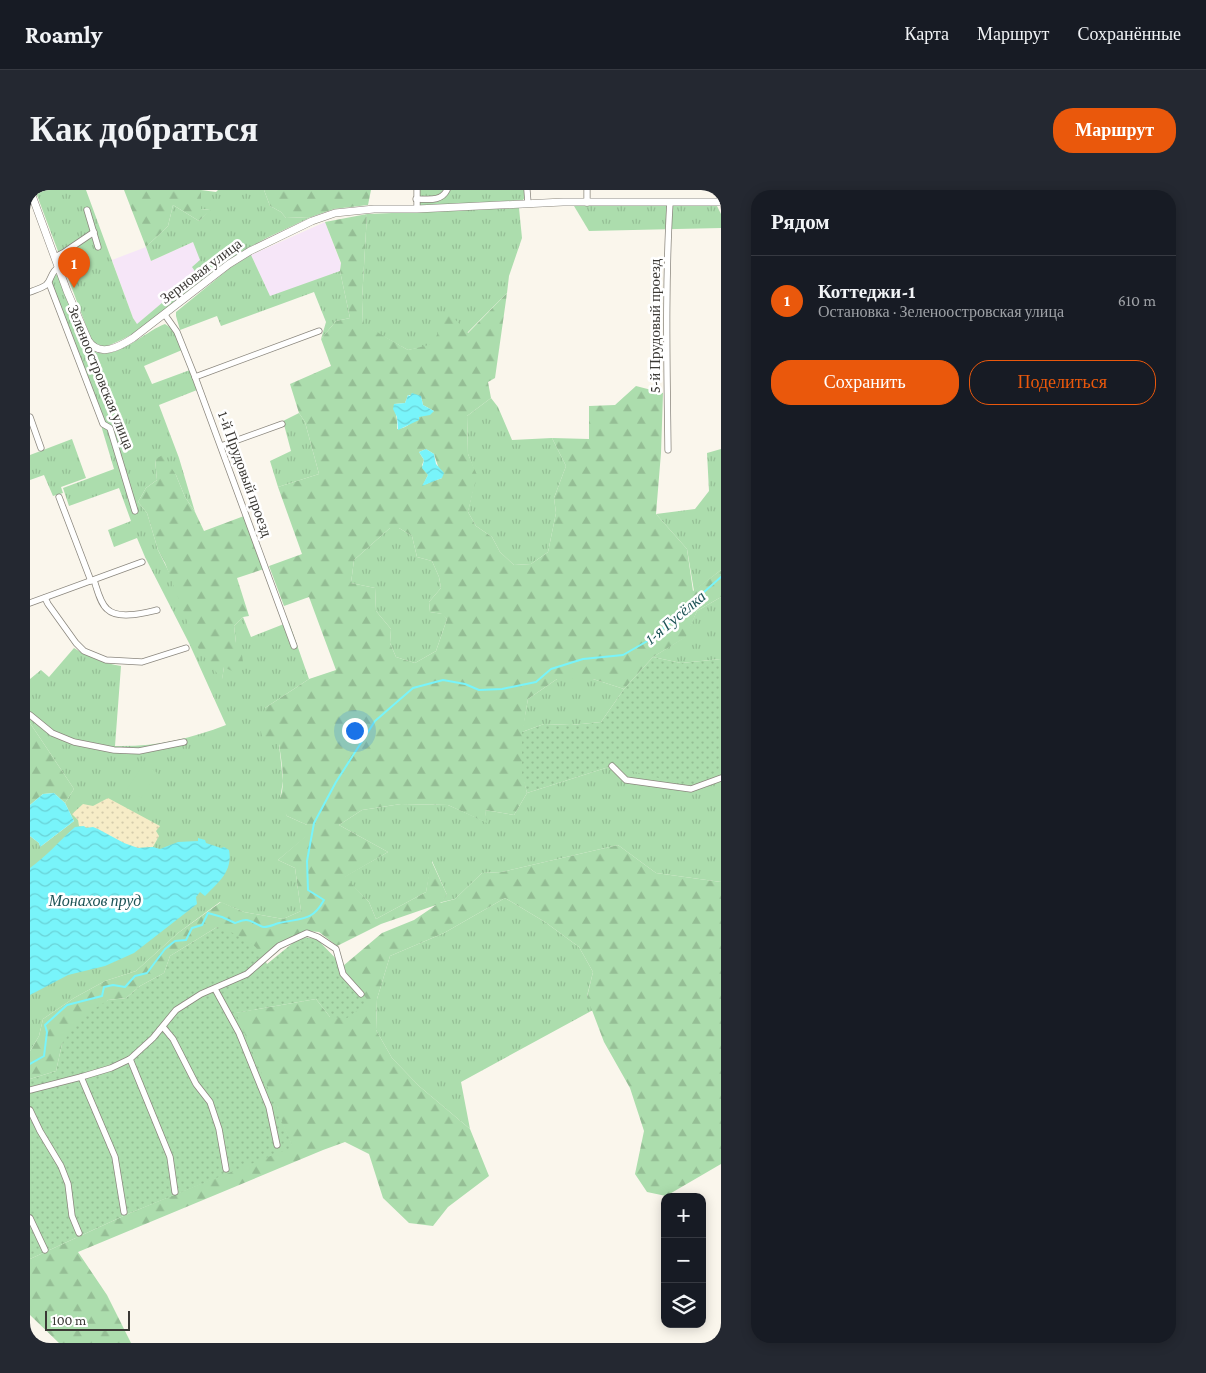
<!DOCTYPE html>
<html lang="ru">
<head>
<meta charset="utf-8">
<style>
	:root { --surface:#171b24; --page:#242831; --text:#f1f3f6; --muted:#9ea1a6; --line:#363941; --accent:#ea580c }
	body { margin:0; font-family:"Crimson Pro",serif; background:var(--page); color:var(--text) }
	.controls { position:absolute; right:15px; bottom:15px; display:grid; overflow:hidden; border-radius:10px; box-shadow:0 2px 12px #0003 }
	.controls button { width:45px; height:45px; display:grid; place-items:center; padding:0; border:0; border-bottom:1px solid var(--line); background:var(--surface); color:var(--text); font:25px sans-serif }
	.scale { position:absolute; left:15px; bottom:12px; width:85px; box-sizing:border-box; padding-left:5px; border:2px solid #3b3935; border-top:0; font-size:14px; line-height:18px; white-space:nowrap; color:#3b3935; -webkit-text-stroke:4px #fff; paint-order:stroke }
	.you { position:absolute; left:324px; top:540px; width:18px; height:18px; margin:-12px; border:4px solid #fff; border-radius:50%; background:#1a73e8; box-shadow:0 0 0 8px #1a73e833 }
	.badge { display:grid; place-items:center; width:32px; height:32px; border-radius:50%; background:var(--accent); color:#fff; font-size:16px; font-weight:700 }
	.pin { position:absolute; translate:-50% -41px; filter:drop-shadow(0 1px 2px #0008) }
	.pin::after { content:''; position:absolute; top:26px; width:18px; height:15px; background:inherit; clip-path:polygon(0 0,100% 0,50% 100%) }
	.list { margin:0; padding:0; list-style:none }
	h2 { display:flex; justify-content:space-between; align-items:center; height:65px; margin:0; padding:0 20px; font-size:21px }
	h2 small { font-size:16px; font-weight:400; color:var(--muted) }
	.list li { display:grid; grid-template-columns:32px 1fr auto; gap:15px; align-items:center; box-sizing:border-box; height:90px; padding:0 20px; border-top:1px solid var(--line) }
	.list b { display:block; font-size:19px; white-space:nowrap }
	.list p { margin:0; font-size:16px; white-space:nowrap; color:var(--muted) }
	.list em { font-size:16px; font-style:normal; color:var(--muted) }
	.actions { display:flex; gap:10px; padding:15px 20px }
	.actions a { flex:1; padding:11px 0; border:1px solid var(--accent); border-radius:20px; text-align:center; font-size:18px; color:var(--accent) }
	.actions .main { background:var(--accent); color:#fff }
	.icon { flex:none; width:28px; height:28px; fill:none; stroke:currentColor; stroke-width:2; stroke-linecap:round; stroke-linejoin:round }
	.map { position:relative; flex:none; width:691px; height:1153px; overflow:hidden; border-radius:20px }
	header { display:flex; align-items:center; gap:30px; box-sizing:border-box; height:70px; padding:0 25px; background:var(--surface); border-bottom:1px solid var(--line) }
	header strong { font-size:24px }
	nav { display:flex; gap:28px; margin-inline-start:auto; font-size:18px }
	.intro { display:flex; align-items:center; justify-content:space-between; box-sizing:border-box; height:120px; padding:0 30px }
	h1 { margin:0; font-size:35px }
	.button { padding:12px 22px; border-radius:20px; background:var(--accent); color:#fff; font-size:18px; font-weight:700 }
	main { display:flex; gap:30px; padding:0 30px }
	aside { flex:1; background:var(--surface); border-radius:20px; box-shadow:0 2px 12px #0003 }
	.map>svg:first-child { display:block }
	.commercial { fill:#f6e6f8 }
	.grass { fill:url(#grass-tufts) }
	.forest { fill:url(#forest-firs); fill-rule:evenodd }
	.sand { fill:url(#sand-dots) }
	.park { fill:#acddad }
	.garden { fill:url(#garden-dots) }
	.water { fill:url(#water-waves) }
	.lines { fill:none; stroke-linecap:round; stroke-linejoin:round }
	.stream { stroke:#78f4fa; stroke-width:2 }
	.minor-casing { stroke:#8b877e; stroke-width:7 }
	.tertiary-casing { stroke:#8b877e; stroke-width:8 }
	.minor { stroke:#fff; stroke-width:5.5 }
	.tertiary { stroke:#fff; stroke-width:7 }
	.labels { text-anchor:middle; stroke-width:5; stroke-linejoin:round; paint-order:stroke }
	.street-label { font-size:15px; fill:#3b3935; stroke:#fff }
	.water-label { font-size:16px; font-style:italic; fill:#1d5356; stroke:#fff }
</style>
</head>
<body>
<header>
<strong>Roamly</strong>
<nav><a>Карта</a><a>Маршрут</a><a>Сохранённые</a></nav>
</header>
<div class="intro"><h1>Как добраться</h1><a class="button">Маршрут</a></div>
<main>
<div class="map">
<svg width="691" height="1153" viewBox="0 0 691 1153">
	<defs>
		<pattern id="grass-tufts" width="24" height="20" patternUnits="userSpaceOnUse" patternTransform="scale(1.25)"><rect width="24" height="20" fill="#acddad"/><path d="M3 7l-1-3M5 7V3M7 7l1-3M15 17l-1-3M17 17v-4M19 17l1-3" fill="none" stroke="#95be95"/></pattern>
		<pattern id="forest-firs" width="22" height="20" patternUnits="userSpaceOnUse" patternTransform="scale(1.25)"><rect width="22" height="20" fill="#acddad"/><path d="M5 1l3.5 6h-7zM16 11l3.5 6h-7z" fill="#95be95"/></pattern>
		<pattern id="sand-dots" width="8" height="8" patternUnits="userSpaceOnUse" patternTransform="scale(1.25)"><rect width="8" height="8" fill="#f6ecc7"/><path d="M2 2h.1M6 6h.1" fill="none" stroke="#d4cbac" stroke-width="1.8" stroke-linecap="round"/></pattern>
		<pattern id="garden-dots" width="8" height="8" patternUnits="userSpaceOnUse" patternTransform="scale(1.25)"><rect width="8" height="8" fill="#acddad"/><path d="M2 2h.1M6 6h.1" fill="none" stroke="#95be95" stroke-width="1.8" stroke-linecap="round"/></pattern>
		<pattern id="water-waves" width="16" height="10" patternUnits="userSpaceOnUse" patternTransform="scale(1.25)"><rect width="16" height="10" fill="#78f4fa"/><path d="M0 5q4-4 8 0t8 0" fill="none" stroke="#69d2d7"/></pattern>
	</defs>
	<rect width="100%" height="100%" fill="#faf6ec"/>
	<!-- commercial -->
	<g class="commercial">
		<polygon points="295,32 311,74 310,81 240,107 221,65"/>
		<polygon points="163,52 171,70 169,87 139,107 107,135 103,128 82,70 116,57 121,71"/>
	</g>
	<!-- grass -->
	<g class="grass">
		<path d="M5 0H56L103 128 107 134 139 107 169 87 162 77 170 70 163 52 121 71 116 57 138 36 143 15 169 31 180 20 171 19V0L186 2 188 0H234L240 16 251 22 256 28 281 27C252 41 220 54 194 74 156 102 121 140 75 157L64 153 61 149Z"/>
		<polygon points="384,0 500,0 500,6 495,7 493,10 392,16 384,11"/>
		<polygon points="544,16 687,16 691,24 691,38 559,41"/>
		<polygon points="489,18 492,48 479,86 477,103 437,143 403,155 378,160 333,135 332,110 337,24"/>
		<polygon points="221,65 240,106 310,81 320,128 306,131 291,149 296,132 284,102 191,136 187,126 150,140 146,126 146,122 200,78"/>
		<path d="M28 84 53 150C73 185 112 142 135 134 145 139 148 150 152 160L114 176 122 194 160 180 167 200 129 215 149 268 165 322 155 307 146 285 125 269 127 290 116 298 108 312 117 323 128 360 192 489 194 477 206 453 204 436 213 427 221 447 259 432 279 489 235 518 249 554 253 591 250 609 257 626 277 635 278 645 248 670 265 678 271 721 253 729 214 722 190 712 148 743 106 781 75 791 44 808 13 829 9 846 0 861V646L9 653 10 657 44 631 35 613 44 599 0 533V489L11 480 19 487 44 458C58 467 73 473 91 476L85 556C124 557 160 549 196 535L159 453 115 367 107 348 84 357 78 340 101 331 89 298 39 316 33 298 84 279 70 232 18 98 16 97 25 85Z"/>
		<polygon points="461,208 468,217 482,250 522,248 536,276 524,308 526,323 518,362 501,374 484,375 470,362 462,347 446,336 438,322 446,285 438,264 437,226"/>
		<polygon points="269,223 275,232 289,284 248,297 240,271 261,261 253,231"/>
		<polygon points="42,249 56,288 31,297 33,303 23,306 14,285 0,290 0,265"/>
		<polygon points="691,259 691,380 664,401 657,359 626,324 665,319 679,301 677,263"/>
		<polygon points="360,338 369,338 382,346 387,367 402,371 409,387 411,398 399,412 400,422 413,424 417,429 406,461 385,473 366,467 360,453 361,439 346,421 345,398 321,393 324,370"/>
		<polygon points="691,407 691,469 651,473 623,467 655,447 667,421"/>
		<polygon points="527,489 563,489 594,499 571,532 541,535 514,534 492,542 498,509"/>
		<polygon points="582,576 691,586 691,692 626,683 588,655 472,682 452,683 425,709 408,713 417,705 402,671 396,702 346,729 339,712 314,687 358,662 309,635 332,620 371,614 418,615 456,632 455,620 484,625 497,603"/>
		<polygon points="475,708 515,732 549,757 563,782 557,806 563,820 431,892 440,939 389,896 362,868 346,840 347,809 360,766 414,743"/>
	</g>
	<!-- forest -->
	<g class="forest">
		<polygon points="94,0 171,0 171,19 181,20 169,31 143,15 138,36 116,57"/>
		<polygon points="234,0 341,0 338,15 304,19 281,27 256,28 251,22 240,16"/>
		<path d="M337 24 332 110 333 134 378 160 403 154 417 121 438 143 477 103 465 188 458 192 461 208 437 226 438 264 447 285 438 322 446 336 462 347 470 362 484 375 501 374 518 362 526 323 524 308 536 276 522 248 559 249V216L585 215 606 196 633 203 631 263 626 324 657 359 663 401 691 380V407L667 421 656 447 623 467 594 499 563 489H527L498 509C492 542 489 571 497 603L484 625 455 620 457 633 418 615 371 614 332 620 309 635 358 662 315 687 339 712 346 729 396 702 401 670 417 705 410 713 425 709 452 683 472 682 588 655 626 683 691 692V974L636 1006 617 1002 605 984 614 941 600 898 574 852 557 807 563 782 549 757 515 732 475 708 414 743 360 766 347 809 346 840 362 868 389 896 440 939 459 986 418 1017 403 1036 379 1033 353 1008 339 964 315 952 293 960 48 1062 77 1105 101 1153H29L0 1125V1069L100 1023 262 956 205 823 286 809 300 827 313 776 352 743 384 730 406 715 351 734 307 756 289 742 277 741 234 767 187 737 140 766 134 783 110 796 96 808 78 810 32 854 26 881 0 889V861L9 846 13 829 44 808 75 791 106 781 148 743 191 712 214 722 253 729 271 721 265 678 248 670 277 645V635L257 626 248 611C257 601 251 568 249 554L234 553 231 542 235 518 279 489 306 480 279 407 254 416 239 376 272 364 248 297 289 284 275 232 269 223 260 194 301 176 291 149 306 131 320 128 310 81 311 73 295 32ZM378 205 391 206 393 215 404 221C399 224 391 225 388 227 379 233 380 237 367 239V230L364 214 375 213ZM396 259 404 264 412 288 393 295 398 285 392 275 394 270 389 262ZM360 338H369L382 346 387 367 402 371 409 387 411 398 399 412 400 422 412 424 417 429 406 461 385 473 366 467 360 453 361 439 346 421 345 398 321 393 324 370Z"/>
		<polygon points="133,265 146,285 155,307 165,322 174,341 214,326 234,379 207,388 219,426 213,427 204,436 206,453 211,458 213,472 208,484 194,477 192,490 166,455 135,373 128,360 117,323 108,312 116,298 127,290 125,269"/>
		<polygon points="0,533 44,599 35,613 24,603 13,604 0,615"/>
	</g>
	<!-- sand -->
	<polygon class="sand" points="78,608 130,636 126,641 129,646 123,657 108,658 102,657 60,638 49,636 48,630 42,624 53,614 63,616"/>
	<!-- park -->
	<polygon class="park" points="115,572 127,583 111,608 97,599"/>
	<!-- garden -->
	<g class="garden">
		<polygon points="623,467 651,473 691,469 691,586 660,596 582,576 497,603 492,584 492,542 514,534 541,535 571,532 594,499"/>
		<path d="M187 737C209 745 227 751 237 774L264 752 274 747 287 749 313 776 339 812 317 828 300 827 286 809 206 823 263 957 100 1023 0 1069V889L26 881 32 854 49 829 78 810 96 808 110 796 134 783 140 766Z"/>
	</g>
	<!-- water -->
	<g class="water">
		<polygon points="382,203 391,206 393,215 404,221 400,225 389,227 389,230 368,240 367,227 363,219 364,214 375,213 378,205 380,206"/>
		<polygon points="396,259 404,264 406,274 414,283 412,288 392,296 398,285 392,278 394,270 389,262"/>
		<polygon points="24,603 35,613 44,631 10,657 9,653 0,646 0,615 13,604"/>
		<path d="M54 636 56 638 63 637 68 639 94 653 108 658 123 657 130 659 148 652 168 651V648L175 650 176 653 191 658 194 657 199 660C203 681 189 692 175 706L170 702 166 707 167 714 104 763 75 776 38 785 0 805V678C17 666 30 650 45 637Z"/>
	</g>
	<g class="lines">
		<!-- stream -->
		<path class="stream" d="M0 874 14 866 17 842 15 835 37 815 72 806 74 797 83 795 95 797 105 786 117 783 135 759 145 751 156 750 162 738 172 735 178 723 192 727 205 733C208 732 213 730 216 730 222 730 228 736 234 737 239 737 245 734 249 733 271 728 282 732 294 710L278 700 277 671 284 633 306 592 345 531 383 498 413 490 435 494 449 500 472 499 506 492 521 479 553 469 593 465 621 449 691 387"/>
		<!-- minor casing -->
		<g class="minor-casing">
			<g id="minor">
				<polyline points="387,0 387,19"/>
				<polyline points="497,0 498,13"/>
				<path d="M386 9C398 9 411 12 417 0"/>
				<polyline points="557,13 557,0"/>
				<polyline points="57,20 68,57"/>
				<polyline points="25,67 33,63 64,42"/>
				<polyline points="19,93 73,234 80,238 105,321"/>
				<path d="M0 102C5 100 12 98 16 95 22 90 20 82 29 77"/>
				<polyline points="135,125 147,142 165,187 264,456"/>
				<polyline points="165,187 289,141"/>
				<polyline points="0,227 11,258"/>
				<polyline points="191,256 252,234"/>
				<path d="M638 260C637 177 635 94 640 12"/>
				<polyline points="29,307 61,391"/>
				<path d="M64 390C67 399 70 413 77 419 88 430 114 423 127 420"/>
				<polyline points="15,408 18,414 46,453 54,461 76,470 112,472 156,458"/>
				<polyline points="0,413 112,372"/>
				<polyline points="0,525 22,543 44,552 84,560 109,561 154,552"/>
				<polyline points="582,576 596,590 661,599 691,588"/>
				<polyline points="185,799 209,843 239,917 247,955"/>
				<polyline points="133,837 143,849 166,894 180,912 189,939 196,979"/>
				<polyline points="100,869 140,967 145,1002"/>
				<polyline points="51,887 85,967 94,1022"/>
				<polyline points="0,900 51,887 81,878 100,869 123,848 146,820 171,804 217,784 249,756 277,743 288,747 306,759 313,784 331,804"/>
				<polyline points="0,920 10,941 31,976 38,994 42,1026 49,1043"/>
				<polyline points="0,1028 15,1060"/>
			</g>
		</g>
		<!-- tertiary casing -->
		<g class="tertiary-casing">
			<path id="tertiary" d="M0 0 37 101 58 150C69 168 89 157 103 148L199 74 220 61 282 31 305 23 344 19H387L533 12H691"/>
		</g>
		<!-- minor -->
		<use href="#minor" class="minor"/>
		<!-- tertiary -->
		<use href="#tertiary" class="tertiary"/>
	</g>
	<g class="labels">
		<!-- street labels -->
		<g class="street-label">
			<text transform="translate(171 81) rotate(-37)" y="5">Зерновая улица</text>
			<text transform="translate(625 136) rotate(-90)" y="5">5-й Прудовый проезд</text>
			<text transform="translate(71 187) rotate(68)" y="5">Зеленоостровская улица</text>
			<text transform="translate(215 284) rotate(70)" y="5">1-й Прудовый проезд</text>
		</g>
		<!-- water labels -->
		<g class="water-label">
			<text transform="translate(645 427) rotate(-40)" y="6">1-я Гусёлка</text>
			<text x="65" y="716">Монахов пруд</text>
		</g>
	</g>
</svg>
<div class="controls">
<button>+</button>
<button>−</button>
<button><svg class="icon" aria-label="layers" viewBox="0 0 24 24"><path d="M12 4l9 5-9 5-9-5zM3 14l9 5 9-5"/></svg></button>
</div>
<div class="scale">100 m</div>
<div class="you"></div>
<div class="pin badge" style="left:44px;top:98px">1</div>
</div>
<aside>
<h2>Рядом<small></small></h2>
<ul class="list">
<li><span class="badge">1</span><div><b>Коттеджи-1</b><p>Остановка · Зеленоостровская улица</p></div><em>610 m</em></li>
</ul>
<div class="actions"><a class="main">Сохранить</a><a>Поделиться</a></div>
</aside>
</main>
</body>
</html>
